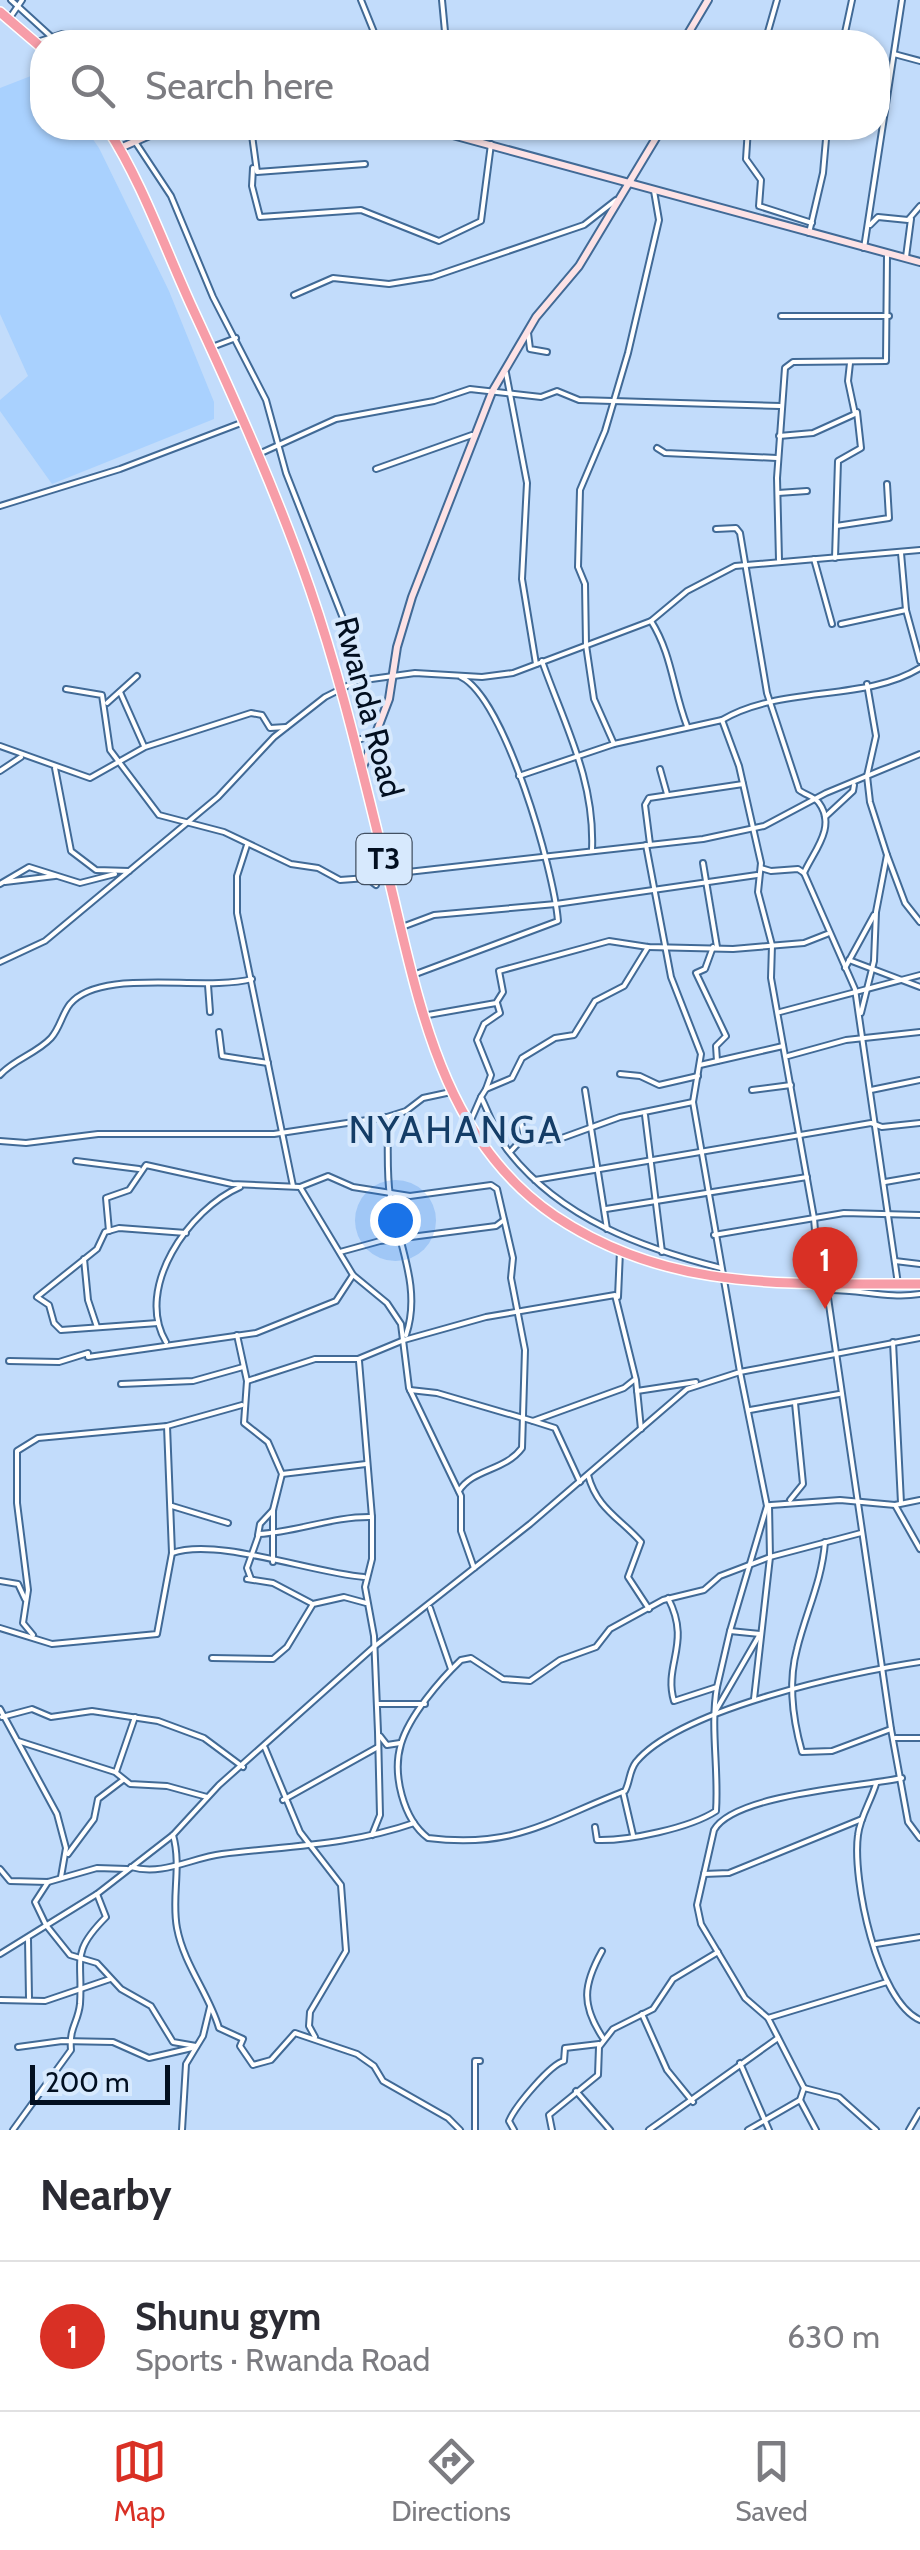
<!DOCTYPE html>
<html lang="en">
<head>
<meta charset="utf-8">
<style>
	:root { --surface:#fff; --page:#f2f2f3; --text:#2b2b33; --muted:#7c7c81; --line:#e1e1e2; --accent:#d93025 }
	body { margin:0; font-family:Cabin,sans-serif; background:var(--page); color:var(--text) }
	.scale { position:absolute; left:30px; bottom:25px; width:140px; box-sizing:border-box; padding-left:10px; border:5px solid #020f20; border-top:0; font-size:28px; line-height:35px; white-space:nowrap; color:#020f20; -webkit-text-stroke:8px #d7e9fd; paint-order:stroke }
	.you { position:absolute; left:395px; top:1220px; width:35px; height:35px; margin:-25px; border:8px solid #fff; border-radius:50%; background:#1a73e8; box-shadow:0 0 0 15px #1a73e833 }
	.badge { display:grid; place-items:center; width:65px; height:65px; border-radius:50%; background:var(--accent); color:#fff; font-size:32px; font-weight:700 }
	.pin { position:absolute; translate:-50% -82px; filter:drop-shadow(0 2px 5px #0008) }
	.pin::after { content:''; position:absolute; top:52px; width:35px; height:30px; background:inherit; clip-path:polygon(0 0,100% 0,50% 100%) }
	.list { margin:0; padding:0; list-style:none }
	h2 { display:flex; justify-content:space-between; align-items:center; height:130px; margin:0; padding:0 40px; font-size:42px }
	h2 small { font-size:32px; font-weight:400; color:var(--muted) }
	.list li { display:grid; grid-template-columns:65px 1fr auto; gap:30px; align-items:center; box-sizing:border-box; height:150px; padding:0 40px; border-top:2px solid var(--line) }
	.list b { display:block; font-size:38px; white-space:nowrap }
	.list p { margin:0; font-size:32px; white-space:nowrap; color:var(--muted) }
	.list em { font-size:32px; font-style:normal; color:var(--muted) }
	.icon { flex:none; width:55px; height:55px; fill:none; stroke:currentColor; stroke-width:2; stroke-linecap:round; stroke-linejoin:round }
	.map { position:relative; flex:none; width:920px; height:2130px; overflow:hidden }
	.search { position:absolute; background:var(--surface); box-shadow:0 2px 8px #0004; left:30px; right:30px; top:30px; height:110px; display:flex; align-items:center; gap:25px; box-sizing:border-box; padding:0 35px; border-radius:40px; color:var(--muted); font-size:38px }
	.sheet { height:280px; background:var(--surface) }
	nav { display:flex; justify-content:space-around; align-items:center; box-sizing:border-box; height:140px; border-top:2px solid var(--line); background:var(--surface); font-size:28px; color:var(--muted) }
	nav a { display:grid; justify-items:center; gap:5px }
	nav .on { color:var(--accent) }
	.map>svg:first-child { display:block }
	.built { fill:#a9d1fe }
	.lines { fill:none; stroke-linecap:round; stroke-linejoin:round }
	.street-casing { stroke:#416a96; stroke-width:8 }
	.secondary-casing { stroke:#416a96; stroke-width:10 }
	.highway-casing { stroke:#fff; stroke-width:12 }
	.street { stroke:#fff; stroke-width:4 }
	.secondary { stroke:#fde2e5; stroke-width:6 }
	.highway { stroke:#f79da8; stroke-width:9 }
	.labels { text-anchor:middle; stroke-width:8; stroke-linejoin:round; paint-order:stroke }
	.shield { fill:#d7e9fd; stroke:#425062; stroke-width:2.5 }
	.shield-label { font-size:30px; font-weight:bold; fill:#020f20 }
	.street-label { font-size:32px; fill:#020f20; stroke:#d7e9fd }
	.quarter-label { font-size:38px; letter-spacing:2.5px; fill:#143d67; stroke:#d7e9fd }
</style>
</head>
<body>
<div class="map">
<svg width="920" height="2130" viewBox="0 0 920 2130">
	<rect width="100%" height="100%" fill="#c2dcfb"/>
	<!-- built -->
	<polygon class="built" points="36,74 42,79 42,128 85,128 99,148 169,291 214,402 214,419 52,484 0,411 0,400 28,376 0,314 0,88"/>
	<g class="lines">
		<!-- street casing -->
		<g class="street-casing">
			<g id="street">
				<polyline points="11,0 57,42"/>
				<polyline points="361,0 378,42"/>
				<polyline points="442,0 446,42"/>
				<polyline points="9,19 22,0"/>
				<polyline points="37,42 62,34 85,42"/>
				<polyline points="765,42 777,0"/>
				<polyline points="843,42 852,0"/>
				<polyline points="894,54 920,61"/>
				<polyline points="126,128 171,196 213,297 266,400 286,473 346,626 357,681"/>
				<polyline points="251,128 257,172 365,164"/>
				<polyline points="748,128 746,159 761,180 759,206 812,223"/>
				<polyline points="253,168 252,186 260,217 361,210 439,241 481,221 491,144"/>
				<polyline points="870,225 878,217 908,220 920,206"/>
				<polyline points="809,233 823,173 827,128"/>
				<polyline points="864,248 902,0"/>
				<polyline points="906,257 911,219"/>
				<polyline points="294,295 333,278 389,284 432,277 584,225 616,200"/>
				<polyline points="781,316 889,316"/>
				<polyline points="528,333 530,349 547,352"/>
				<polyline points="212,347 236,338"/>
				<polyline points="506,373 527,483 522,579 536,664"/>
				<polyline points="779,436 813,433 855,414 848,381 850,363"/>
				<polyline points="657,448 665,453 777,458"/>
				<polyline points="261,453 336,419 434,401 470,389 541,397 557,391 579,400 780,406"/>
				<polyline points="376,469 472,435"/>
				<polyline points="778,493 807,491"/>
				<polyline points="0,506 120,469 241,423"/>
				<polyline points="836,526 889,518 887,484"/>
				<path d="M716 529 736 528 740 533 767 693 799 790C805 795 814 796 819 803 837 827 813 852 804 873"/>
				<polyline points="901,553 906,610 920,661"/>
				<polyline points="835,558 838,461 861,448 857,412"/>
				<polyline points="814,559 832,624"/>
				<polyline points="779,560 777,478 785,368 793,362 886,361 887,255"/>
				<path d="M651 621C672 654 673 690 687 726"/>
				<polyline points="841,624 906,610"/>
				<path d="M542 661C565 726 595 780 592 850"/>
				<polyline points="66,689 102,695 110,750 159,815 224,832 291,864 318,868 340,880 367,878 376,885"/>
				<polyline points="120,692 144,746"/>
				<polyline points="107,703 137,676"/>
				<path d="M722 720C781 685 865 702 920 668"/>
				<polyline points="355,741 373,735"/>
				<polyline points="614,744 594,699 586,645 585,584 578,567 580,490 605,431 628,353 659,220 654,191"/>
				<polyline points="0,746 90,778 145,747 251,713 262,715 270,728 286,727"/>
				<polyline points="55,768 71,851 96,870 129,871"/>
				<polyline points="660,769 667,794"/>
				<polyline points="0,771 21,757"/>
				<polyline points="519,776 614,744 722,720 739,766 761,863 758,892 772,945 771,978 814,1218 819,1281"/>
				<polyline points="825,817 853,791 854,785"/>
				<polyline points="650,844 645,805 649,798 743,784"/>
				<polyline points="247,845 237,876 237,913 293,1186"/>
				<polyline points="887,855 905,903 920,922"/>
				<polyline points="703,863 717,947"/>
				<polyline points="761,868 771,871 798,869 804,873 855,989 898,1284"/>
				<polyline points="390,874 703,839 764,826 826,793 920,754"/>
				<polyline points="5,882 55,876"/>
				<polyline points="0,884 29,867 80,883 115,874"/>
				<polyline points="402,927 434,915 556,904 757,875"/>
				<path d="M648 947 624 986 595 1001 574 1035 555 1038 522 1058 512 1078 486 1089 481 1097C490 1115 496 1136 509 1152 562 1219 642 1248 721 1268"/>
				<polyline points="713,947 705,969 696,973 726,1036 716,1046 717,1061"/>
				<polyline points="849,960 920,987"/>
				<polyline points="0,962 45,941 218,797 274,737 325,697 357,681 415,673 482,677 513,673 651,621 687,591 735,566 920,550"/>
				<polyline points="845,968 874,915"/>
				<path d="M413 975 558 921C554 871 505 698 461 677"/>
				<polyline points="208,985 210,1012"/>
				<polyline points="780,1012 920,975"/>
				<polyline points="861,1013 874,961 876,912 887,855 870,802 867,776 876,736 867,684"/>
				<polyline points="428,1015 496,1003 503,992 499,971 609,941 648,947 733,949 804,943 827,934"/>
				<polyline points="219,1032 222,1056 268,1063"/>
				<polyline points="788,1056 846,1040 920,1032"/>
				<polyline points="700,1065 783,1046"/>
				<polyline points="620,1074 640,1076 659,1085 698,1076"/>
				<path d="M0 1075C14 1059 36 1054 51 1038 60 1028 62 1014 70 1004 101 967 202 992 252 979"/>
				<polyline points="486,1089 491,1075 477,1040 484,1024 500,1013 497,1003"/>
				<polyline points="585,1090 607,1229"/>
				<polyline points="752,1090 791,1085"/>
				<polyline points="871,1090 920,1080"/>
				<polyline points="645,1115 662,1252"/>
				<path d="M387 1117C389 1143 386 1170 390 1196 398 1243 422 1288 406 1335"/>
				<polyline points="471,1120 481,1097"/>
				<polyline points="0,1141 26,1143 98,1134 274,1134 387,1117 406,1111 423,1098 451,1092"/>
				<polyline points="520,1143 562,1138 620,1117 693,1102"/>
				<polyline points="511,1151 524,1137 521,1122"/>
				<polyline points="76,1161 139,1169"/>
				<polyline points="535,1180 871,1123 882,1127 920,1123"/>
				<polyline points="885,1182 920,1176"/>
				<path d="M300 1187 328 1176 353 1187 410 1196 491 1185 497 1189 513 1258 511 1278 525 1350 522 1448C505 1471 472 1469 459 1491"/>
				<polyline points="606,1209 807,1177"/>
				<polyline points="109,1231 106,1198 129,1190 146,1165 232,1184 300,1187 353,1275 387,1303 401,1324 409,1388 461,1496 461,1531 474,1568"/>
				<polyline points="714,1235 844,1213 920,1215"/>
				<polyline points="340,1252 380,1241 496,1226 504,1220"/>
				<polyline points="84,1259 88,1300 97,1327"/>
				<polyline points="895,1261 920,1264"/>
				<polyline points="826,1284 891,1729 908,1822 920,1838"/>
				<path d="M827 1290C859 1289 888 1299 920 1294"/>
				<polyline points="618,1297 620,1251"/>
				<polyline points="158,1323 61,1330 54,1323 49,1305 37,1297 97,1249 105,1232 119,1228 186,1233"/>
				<polyline points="237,1335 247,1381 244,1423 268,1442 282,1474 273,1510 273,1562"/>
				<path d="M166 1342C134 1288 189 1209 240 1187"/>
				<polyline points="893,1342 901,1503"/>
				<polyline points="9,1361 59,1362 88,1353 88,1357 256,1333 336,1301 353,1275"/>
				<polyline points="359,1361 372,1517 372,1559 365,1587 374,1636 378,1732 380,1815 372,1835"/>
				<polyline points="247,1381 315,1359 358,1359 404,1340 486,1317 615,1295 636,1380 641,1429"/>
				<polyline points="121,1384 193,1381 243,1367"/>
				<polyline points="410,1390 437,1393 533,1421 624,1388 634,1380"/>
				<polyline points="637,1391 696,1382"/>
				<polyline points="750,1410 839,1394"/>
				<polyline points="533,1421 555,1428 580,1482"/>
				<polyline points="282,1474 366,1464"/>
				<path d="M588 1475C597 1509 620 1518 641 1542L628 1577 649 1609"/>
				<polyline points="790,1500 803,1484 795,1403"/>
				<polyline points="771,1505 840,1500 895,1505 920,1500"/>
				<polyline points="895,1505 920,1549"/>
				<polyline points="172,1506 228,1523"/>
				<path d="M861 1533 770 1557 720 1576 704 1590 663 1600 610 1629 596 1647 560 1660 530 1681 503 1679 471 1658 461 1660C440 1680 409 1716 401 1744 392 1774 403 1819 428 1838 515 1849 549 1820 625 1791 630 1782 629 1771 636 1762 680 1709 851 1672 920 1662"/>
				<polyline points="258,1535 260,1524 273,1510"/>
				<path d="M825 1542C822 1581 806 1612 797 1649 788 1682 793 1720 802 1752L832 1751 891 1729"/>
				<path d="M172 1553C217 1537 312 1573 364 1577"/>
				<polyline points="247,1579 273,1583 311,1603"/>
				<path d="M251 1579 247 1568 259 1534C297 1532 334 1516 372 1517"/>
				<polyline points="0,1581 18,1584 25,1599"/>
				<path d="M668 1598C692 1644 663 1664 674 1701L717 1687 730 1631"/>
				<polyline points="430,1608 451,1669"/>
				<polyline points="0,1628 52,1644 157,1634 172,1553 167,1426"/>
				<polyline points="33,1635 23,1623 28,1590 17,1503 17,1451 38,1438 167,1426 242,1405"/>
				<polyline points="212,1658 273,1659 287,1647 313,1604 344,1597 366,1603"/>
				<polyline points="754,1699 770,1557 769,1505"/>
				<polyline points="377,1704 425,1704"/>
				<polyline points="0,1709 57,1814 66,1848 61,1877"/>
				<polyline points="715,1712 760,1634 730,1631 767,1506 740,1372 920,1338"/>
				<polyline points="2,1717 32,1709 51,1717 92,1711 158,1721 204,1738 243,1767"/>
				<polyline points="380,1736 387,1745 400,1743"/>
				<polyline points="895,1738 920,1738"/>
				<polyline points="18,1741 115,1772 130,1784 167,1786 207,1797"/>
				<polyline points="265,1748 300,1832 341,1885 346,1951 310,2012 309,2026 315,2037"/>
				<polyline points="116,1772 135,1717"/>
				<path d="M876 1784C871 1801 860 1817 858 1835 852 1879 877 2001 920 2020"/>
				<polyline points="623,1792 633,1835"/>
				<polyline points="283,1800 378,1747"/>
				<path d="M595 1827 597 1840C628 1841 690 1828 716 1811 719 1769 710 1728 717 1687"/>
				<path d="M173 1835C182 1867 171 1897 177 1928 184 1965 209 1994 219 2028L243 2039 240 2046 253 2065 271 2060 295 2033 357 2054 374 2066 383 2081 448 2118 460 2130"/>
				<polyline points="68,1854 94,1819 98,1799 123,1780"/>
				<path d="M131 1867C163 1876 191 1858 222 1854 288 1846 351 1845 414 1823"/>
				<polyline points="0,1869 10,1881 48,1882 97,1868 127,1869"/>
				<polyline points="704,1874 729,1873 862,1819"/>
				<polyline points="48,1882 35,1902 46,1925 70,1955 97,1963 121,1989 151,2006 173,2042 196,2046"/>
				<polyline points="28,1939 29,1998"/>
				<polyline points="876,1944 920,1937"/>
				<path d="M602 1951C583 1985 581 2005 603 2038"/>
				<polyline points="0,1954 97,1894 173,1835 219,1785 375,1646 530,1524 687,1389 740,1372 693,1102 701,1054 671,977 646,845"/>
				<polyline points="0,2000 45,2001 110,1979"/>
				<polyline points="642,2014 667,2070 693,2102"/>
				<polyline points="768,2018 887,1982"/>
				<polyline points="18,2047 62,2041 113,2042 149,2058 192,2048"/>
				<polyline points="740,2063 769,2130"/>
				<path d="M804 2088 768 2018 745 1998 701 1924 697 1905 714 1830C734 1794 860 1787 902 1778"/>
				<polyline points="804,2088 839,2097 876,2130"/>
				<polyline points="576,2091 610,2130"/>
				<polyline points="800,2100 816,2130"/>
				<path d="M13 2130 71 2050C69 2027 78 2023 80 2004 83 1959 70 1953 106 1917L97 1894"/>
				<polyline points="182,2130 186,2064 203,2036 210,2007"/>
				<polyline points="475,2130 475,2061 480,2061"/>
				<path d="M514 2130 509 2121C516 2105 551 2064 564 2061L565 2048 599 2044"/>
				<polyline points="552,2130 549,2115 598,2075 599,2047 613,2029 653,2009 673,1979 718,1952"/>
				<polyline points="649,2130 778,2038"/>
				<polyline points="748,2130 800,2100 804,2088"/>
				<polyline points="909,2130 920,2111"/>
			</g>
		</g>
		<!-- secondary casing -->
		<g class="secondary-casing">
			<g id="secondary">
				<polyline points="683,42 708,0"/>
				<polyline points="427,128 920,262"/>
				<polyline points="120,148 166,128"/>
				<polyline points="363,767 389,699 397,647 412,597 492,392 536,317 579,266 662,128"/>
			</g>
		</g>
		<!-- highway casing -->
		<g class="highway-casing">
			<g id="highway">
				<polyline points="0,12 42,48"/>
				<path d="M107 128C142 182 164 246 191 305 234 398 277 493 310 589 341 679 362 771 385 863 417 990 437 1136 555 1216 670 1293 788 1283 920 1284"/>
			</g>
		</g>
		<!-- street -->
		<use href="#street" class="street"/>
		<!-- secondary -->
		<use href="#secondary" class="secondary"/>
		<!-- highway -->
		<use href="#highway" class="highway"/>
	</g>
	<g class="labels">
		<!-- shield labels -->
		<rect class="shield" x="356.5" y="834" width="55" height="50" rx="8"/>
		<g class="shield-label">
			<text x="384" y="869">T3</text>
		</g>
		<!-- street labels -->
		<g class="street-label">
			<text transform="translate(369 707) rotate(75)" y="11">Rwanda Road</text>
		</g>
		<!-- quarter labels -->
		<g class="quarter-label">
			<text x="456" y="1143">NYAHANGA</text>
		</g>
	</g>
</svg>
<div class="scale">200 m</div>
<div class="you"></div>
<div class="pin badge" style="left:825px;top:1309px">1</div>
<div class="search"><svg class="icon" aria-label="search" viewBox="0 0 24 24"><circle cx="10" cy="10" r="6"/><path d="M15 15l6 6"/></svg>Search here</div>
</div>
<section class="sheet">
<h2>Nearby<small></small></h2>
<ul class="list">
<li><span class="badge">1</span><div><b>Shunu gym</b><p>Sports · Rwanda Road</p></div><em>630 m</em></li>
</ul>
</section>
<nav>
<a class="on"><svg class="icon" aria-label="map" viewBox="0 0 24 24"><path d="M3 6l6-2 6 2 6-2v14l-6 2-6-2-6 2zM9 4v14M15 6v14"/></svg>Map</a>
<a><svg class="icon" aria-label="directions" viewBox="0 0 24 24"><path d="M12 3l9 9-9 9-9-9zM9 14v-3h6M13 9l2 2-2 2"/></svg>Directions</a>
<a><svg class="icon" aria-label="saved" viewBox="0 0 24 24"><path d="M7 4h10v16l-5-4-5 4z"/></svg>Saved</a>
</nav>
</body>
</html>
